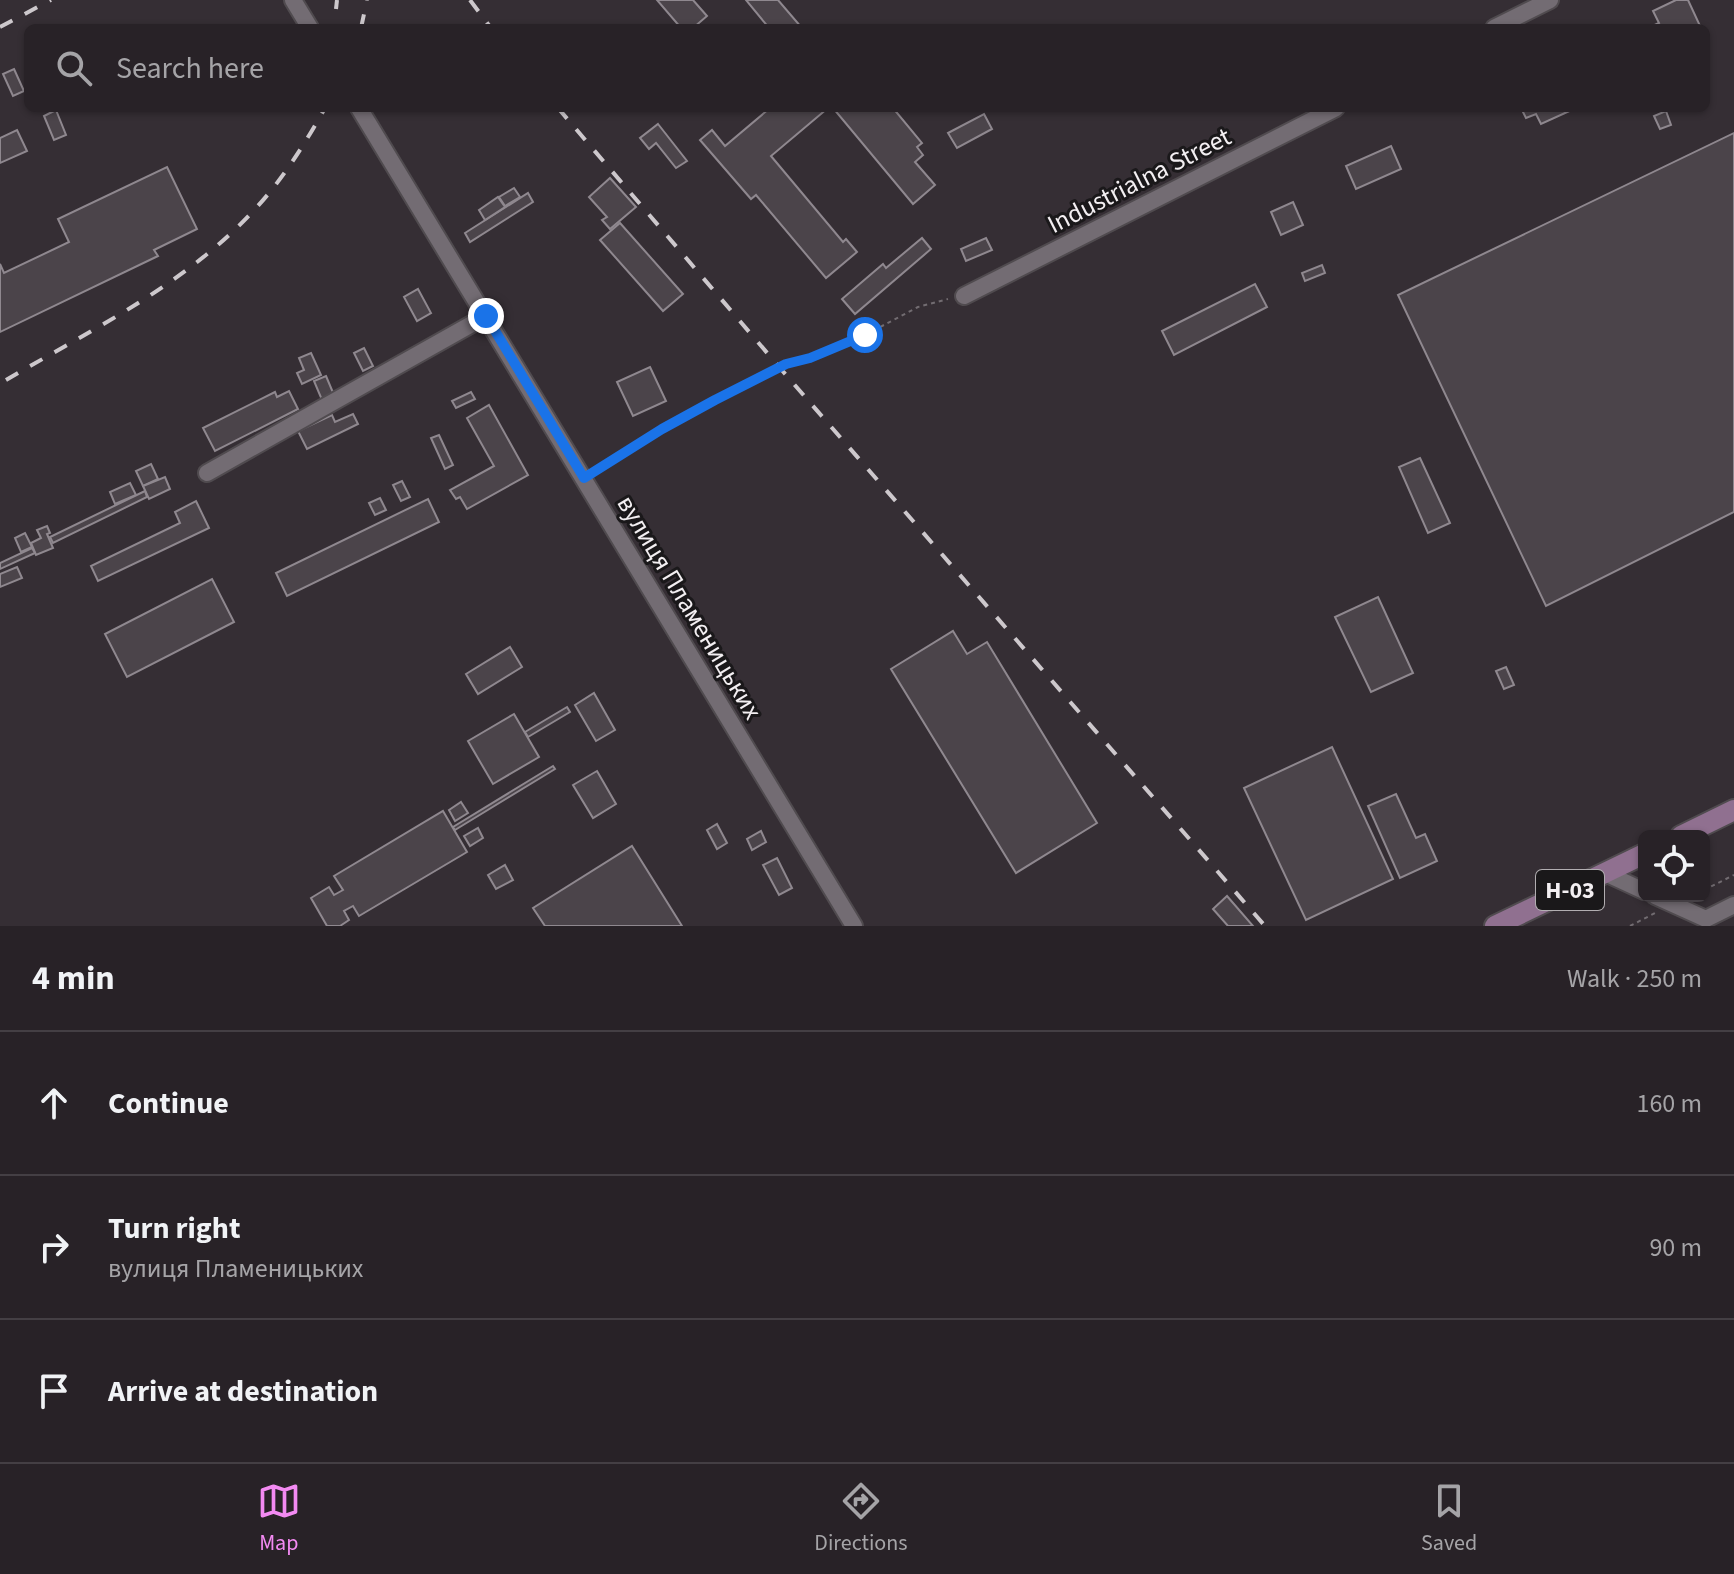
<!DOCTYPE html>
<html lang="en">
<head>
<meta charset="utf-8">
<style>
	:root { --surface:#282227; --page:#302a2f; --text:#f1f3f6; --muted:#a5a4a7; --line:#443f44; --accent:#f38af2 }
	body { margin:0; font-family:"Source Sans 3",sans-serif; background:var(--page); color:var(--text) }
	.controls { position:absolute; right:24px; bottom:24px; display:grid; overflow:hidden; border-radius:12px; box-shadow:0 2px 6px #0004 }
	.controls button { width:72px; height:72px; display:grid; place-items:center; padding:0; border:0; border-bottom:2px solid var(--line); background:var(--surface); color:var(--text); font:40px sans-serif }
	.stop { position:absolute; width:24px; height:24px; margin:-18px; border:6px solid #1a73e8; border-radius:50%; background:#fff }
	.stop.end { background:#1a73e8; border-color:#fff; box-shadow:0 2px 8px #0008 }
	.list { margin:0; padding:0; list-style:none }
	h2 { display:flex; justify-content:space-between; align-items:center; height:104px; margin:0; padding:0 32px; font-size:34px }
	h2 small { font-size:26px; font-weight:400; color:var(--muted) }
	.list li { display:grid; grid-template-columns:52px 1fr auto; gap:24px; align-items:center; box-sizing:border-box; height:144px; padding:0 32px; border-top:2px solid var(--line) }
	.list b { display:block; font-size:30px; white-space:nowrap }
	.list p { margin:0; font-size:26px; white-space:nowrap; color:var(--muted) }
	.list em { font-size:26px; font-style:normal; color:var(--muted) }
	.icon { flex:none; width:44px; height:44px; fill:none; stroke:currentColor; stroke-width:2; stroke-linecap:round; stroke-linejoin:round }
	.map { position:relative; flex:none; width:1734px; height:926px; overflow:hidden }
	.search { position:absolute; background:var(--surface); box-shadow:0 2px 6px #0004; left:24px; right:24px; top:24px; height:88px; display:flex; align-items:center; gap:20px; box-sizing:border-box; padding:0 28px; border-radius:12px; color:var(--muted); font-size:30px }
	.sheet { height:536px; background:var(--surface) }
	nav { display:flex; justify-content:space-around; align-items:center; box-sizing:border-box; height:112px; border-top:2px solid var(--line); background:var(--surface); font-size:22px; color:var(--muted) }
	nav a { display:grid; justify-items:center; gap:4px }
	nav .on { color:var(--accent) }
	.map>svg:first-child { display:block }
	.building { fill:#4b444a; stroke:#8f888f; stroke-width:2 }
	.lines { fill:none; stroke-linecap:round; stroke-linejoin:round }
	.minor-casing { stroke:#504b4f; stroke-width:20 }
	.major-casing { stroke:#504b4f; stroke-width:24 }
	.path { stroke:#726c71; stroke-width:2; stroke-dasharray:4 4; stroke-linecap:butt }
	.minor { stroke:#736c73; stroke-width:16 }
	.major { stroke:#907090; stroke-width:20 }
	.rail { stroke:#cdc8cc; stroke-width:4; stroke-dasharray:14 14; stroke-linecap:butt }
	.route { stroke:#1a73e8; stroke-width:10 }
	.labels { text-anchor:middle; stroke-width:6; stroke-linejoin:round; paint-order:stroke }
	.shield { fill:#1a181a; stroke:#b2aeb1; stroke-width:2 }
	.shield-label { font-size:24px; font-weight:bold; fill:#f3eff2 }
	.street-label { font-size:26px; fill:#f3eff2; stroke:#1a181a }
</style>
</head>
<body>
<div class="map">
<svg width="1734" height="926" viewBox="0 0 1734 926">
	<rect width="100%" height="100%" fill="#352e34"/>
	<!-- building -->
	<g class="building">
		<polygon points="657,0 693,0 707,16 693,28 681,28"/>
		<polygon points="746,0 778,0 802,28 769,28"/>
		<polygon points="1676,0 1688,0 1701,28 1648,28 1659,23 1653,11"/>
		<polygon points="14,69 24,91 13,96 3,74"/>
		<polygon points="770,108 828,108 771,156 843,242 846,239 857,252 826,278 756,195 751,199 700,140 712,130 725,146"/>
		<polygon points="833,108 893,108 922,143 917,147 923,155 915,162 935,185 913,204"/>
		<polygon points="1521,108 1576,108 1541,124 1536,114 1526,118"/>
		<polygon points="56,110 66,135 54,140 44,116"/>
		<polygon points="1666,111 1671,125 1660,129 1654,116"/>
		<polygon points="984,114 992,129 957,148 948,133"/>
		<polygon points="658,124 687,161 676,168 656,143 649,149 640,138"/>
		<polygon points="17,130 27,151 0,163 0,138"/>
		<polygon points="1734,133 1734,512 1546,606 1398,295"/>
		<polygon points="1391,146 1401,169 1356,189 1346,166"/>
		<polygon points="167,167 197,229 154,250 158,256 0,332 0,264 4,273 69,242 58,219"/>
		<polygon points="610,178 636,207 610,229 602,220 607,217 589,197"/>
		<polygon points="514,188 520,197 505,206 499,197"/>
		<polygon points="528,193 533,202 470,242 465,233"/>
		<polygon points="498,197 505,207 485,220 479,210"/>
		<polygon points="1293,202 1303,225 1281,235 1271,212"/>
		<polygon points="620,223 683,294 663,311 600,240"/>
		<polygon points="922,238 931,249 855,314 842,299 883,264 886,268"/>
		<polygon points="986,238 992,250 966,261 961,249"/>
		<polygon points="1322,265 1325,273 1305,281 1302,273"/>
		<polygon points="1255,284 1267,307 1174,355 1162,331"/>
		<polygon points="418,289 431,313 417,321 404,297"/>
		<polygon points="364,348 373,366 363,371 354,353"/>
		<polygon points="311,353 321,375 302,384 297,373 304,370 299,358"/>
		<polygon points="650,367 666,401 633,416 617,382"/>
		<polygon points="326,376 334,395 322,400 314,381"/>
		<polygon points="289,391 298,409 215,451 203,428 275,392 277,397"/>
		<polygon points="471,392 475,399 456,408 452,401"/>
		<polygon points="489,405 528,475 467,509 460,497 456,499 450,490 494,466 467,418"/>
		<polygon points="353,414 358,424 307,449 298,431 332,415 335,422"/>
		<polygon points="439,435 453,465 445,469 431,438"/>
		<polygon points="1420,458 1450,523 1428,533 1399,467"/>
		<polygon points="151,464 158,479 143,486 136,471"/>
		<polygon points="165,477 170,489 149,499 143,486"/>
		<polygon points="402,481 410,497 401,501 393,485"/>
		<polygon points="130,483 136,495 115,504 110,492"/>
		<polygon points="145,491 147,497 53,543 50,537"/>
		<polygon points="380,498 386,510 375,515 369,503"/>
		<polygon points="428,499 439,522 287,596 276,573"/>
		<polygon points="196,501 209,528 98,581 91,566 180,523 175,512"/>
		<polygon points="47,526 50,533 47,534 53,548 36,555 31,543 41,538 37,530"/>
		<polygon points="25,533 32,547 21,552 15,538"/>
		<polygon points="32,548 35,553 0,569 0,563"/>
		<polygon points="17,567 22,578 0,587 0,574"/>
		<polygon points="212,579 234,622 127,677 105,634"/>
		<polygon points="1378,597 1413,673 1371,692 1335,617"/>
		<polygon points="953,631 967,654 987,642 1097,823 1016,873 891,669"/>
		<polygon points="510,647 522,667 478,694 466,674"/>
		<polygon points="1506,667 1514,685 1504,689 1496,671"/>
		<polygon points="594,693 615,730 596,741 575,705"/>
		<polygon points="567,707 570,712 528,737 525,732"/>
		<polygon points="514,714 539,757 493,784 468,741"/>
		<polygon points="1332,747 1393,879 1306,920 1244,788"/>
		<polygon points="553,766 555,769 455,830 453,827"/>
		<polygon points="597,771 616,804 593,818 573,785"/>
		<polygon points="1396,794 1416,838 1425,834 1437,861 1400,878 1368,806"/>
		<polygon points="461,802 468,813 455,821 449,810"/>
		<polygon points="443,811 467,852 359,916 353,906 344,911 349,920 340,926 327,926 311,898 329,887 334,895 343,890 334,876"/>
		<polygon points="717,824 727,843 717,849 707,830"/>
		<polygon points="478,828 483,838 470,846 464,836"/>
		<polygon points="761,831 766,842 752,850 747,839"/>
		<polygon points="632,846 682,926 545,926 533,908"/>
		<polygon points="777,858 792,888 779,895 763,865"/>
		<polygon points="505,865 513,880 496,889 488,875"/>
		<polygon points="1227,896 1253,926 1228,926 1213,909"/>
	</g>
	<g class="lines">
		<!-- minor casing -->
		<g class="minor-casing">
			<g id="minor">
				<polyline points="293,0 310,28"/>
				<polyline points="1494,28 1550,0"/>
				<polyline points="359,108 854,926"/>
				<polyline points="964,296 1336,108"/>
				<polyline points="207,473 486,316"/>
				<polyline points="1605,873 1644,891"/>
				<polyline points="1655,896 1706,919 1734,905"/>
			</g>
		</g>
		<!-- major casing -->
		<g class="major-casing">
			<g id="major">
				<polyline points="1681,836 1734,810"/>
				<polyline points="1495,926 1644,854"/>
			</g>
		</g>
		<!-- path -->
		<g class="path">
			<polyline points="596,471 662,429 786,364 810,358 865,335 918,307 948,299"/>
			<polyline points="1704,890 1734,875"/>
			<polyline points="1630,926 1657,912"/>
		</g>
		<!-- minor -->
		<use href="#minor" class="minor"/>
		<!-- major -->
		<use href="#major" class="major"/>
		<!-- rail -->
		<g class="rail">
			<polyline points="470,0 491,28"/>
			<polyline points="336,9 337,0"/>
			<polyline points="0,27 51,0"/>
			<polyline points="361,28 367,0"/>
			<polyline points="558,108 780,368 1265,926"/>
			<path d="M6 380C93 329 188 283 256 208 283 179 306 142 325 108"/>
		</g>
	</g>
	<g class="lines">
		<!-- route -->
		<polyline class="route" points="486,316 584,478 662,429 715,400 786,364 810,358 865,335"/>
	</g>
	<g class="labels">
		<!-- shield labels -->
		<rect class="shield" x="1536" y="870" width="68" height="40" rx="6"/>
		<g class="shield-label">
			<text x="1570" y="898">Н-03</text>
		</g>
		<!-- street labels -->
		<g class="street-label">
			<text transform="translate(1139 180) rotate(-27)" y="9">Industrialna Street</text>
			<text transform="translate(690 607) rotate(59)" y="9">вулиця Пламеницьких</text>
		</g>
	</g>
</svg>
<div class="controls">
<button><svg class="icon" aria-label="locate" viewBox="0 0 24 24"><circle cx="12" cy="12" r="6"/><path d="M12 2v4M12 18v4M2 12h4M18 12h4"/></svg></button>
</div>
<div class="stop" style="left:865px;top:335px"></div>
<div class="stop end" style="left:486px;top:316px"></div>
<div class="search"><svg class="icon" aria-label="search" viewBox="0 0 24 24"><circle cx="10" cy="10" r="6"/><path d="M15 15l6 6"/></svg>Search here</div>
</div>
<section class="sheet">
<h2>4 min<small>Walk · 250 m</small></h2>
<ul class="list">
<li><svg class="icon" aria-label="ahead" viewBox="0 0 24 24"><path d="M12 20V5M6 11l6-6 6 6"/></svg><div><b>Continue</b></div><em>160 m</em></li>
<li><svg class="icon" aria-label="right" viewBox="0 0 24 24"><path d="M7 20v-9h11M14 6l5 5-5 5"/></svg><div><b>Turn right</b><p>вулиця Пламеницьких</p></div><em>90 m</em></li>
<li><svg class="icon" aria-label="arrive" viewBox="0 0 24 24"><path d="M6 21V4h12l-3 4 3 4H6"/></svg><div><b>Arrive at destination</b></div></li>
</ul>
</section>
<nav>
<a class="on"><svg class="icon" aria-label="map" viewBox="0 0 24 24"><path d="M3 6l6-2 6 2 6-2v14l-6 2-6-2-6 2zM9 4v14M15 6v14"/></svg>Map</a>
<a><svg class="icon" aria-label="directions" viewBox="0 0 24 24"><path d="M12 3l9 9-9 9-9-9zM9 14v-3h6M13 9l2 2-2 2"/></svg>Directions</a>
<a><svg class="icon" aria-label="saved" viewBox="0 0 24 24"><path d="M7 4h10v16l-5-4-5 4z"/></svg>Saved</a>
</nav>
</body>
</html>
